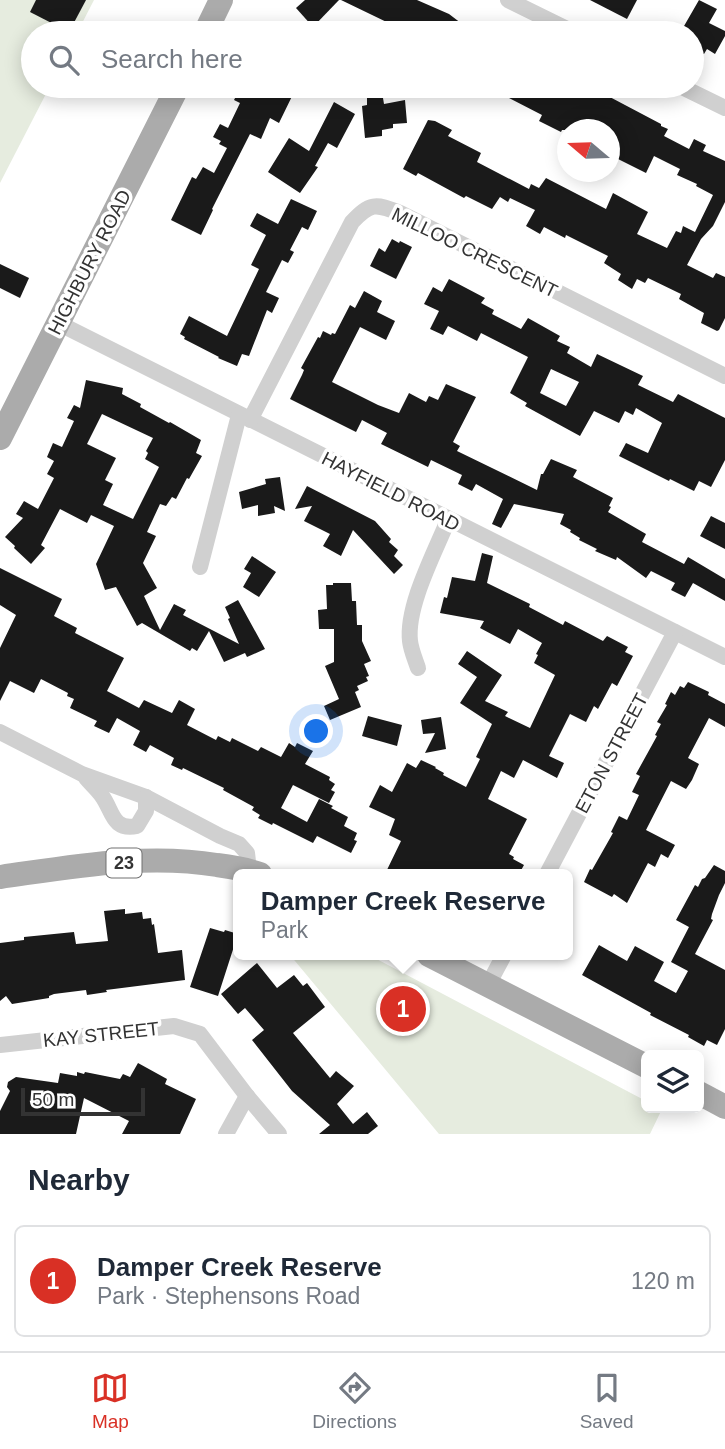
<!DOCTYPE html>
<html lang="en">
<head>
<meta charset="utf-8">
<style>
	:root { --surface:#fff; --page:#f6f6f7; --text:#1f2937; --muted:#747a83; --line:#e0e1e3; --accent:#d93025 }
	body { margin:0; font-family:Helvetica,sans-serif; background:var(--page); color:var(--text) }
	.controls { position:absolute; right:21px; bottom:21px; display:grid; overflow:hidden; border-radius:10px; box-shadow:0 4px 18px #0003 }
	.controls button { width:63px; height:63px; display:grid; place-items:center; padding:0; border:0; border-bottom:2px solid var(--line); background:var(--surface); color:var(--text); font:35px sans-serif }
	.compass { position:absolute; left:557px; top:119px; width:63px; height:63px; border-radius:50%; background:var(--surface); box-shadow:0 4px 18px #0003; rotate:289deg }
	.scale { position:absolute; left:21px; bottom:18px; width:124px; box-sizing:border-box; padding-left:7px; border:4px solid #333; border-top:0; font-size:19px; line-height:24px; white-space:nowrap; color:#333; -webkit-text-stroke:5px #fff; paint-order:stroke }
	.you { position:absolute; left:317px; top:732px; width:24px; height:24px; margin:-18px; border:5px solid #fff; border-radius:50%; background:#1a73e8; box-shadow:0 0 0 10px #1a73e833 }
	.badge { display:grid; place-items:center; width:46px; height:46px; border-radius:50%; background:var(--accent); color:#fff; font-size:23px; font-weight:700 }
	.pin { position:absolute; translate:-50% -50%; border:4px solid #fff; box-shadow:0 2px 7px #0006 }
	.popup { position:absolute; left:233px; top:869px; width:340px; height:91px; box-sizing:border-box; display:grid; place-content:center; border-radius:10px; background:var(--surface); filter:drop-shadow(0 2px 5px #0005); font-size:23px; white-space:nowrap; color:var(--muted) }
	.popup b { font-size:26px; color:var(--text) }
	.popup::after { content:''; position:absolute; left:50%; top:100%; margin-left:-14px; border:14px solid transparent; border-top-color:var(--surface) }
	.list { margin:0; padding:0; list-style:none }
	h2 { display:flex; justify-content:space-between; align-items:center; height:91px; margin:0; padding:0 28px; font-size:30px }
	h2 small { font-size:23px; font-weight:400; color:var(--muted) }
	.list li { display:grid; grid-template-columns:46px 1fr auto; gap:21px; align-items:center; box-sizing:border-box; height:112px; margin:0 14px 14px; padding:0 14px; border:2px solid var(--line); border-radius:10px }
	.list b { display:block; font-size:26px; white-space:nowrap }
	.list p { margin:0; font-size:23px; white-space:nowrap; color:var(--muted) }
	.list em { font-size:23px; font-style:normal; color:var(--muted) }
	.icon { flex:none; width:38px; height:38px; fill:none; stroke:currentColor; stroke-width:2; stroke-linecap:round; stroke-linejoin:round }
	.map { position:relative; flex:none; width:725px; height:1134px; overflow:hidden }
	.search { position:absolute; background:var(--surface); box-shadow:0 4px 18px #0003; left:21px; right:21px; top:21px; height:77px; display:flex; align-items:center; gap:18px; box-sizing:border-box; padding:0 24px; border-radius:38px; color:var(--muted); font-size:26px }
	.sheet { height:217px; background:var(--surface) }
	nav { display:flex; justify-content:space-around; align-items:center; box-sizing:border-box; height:98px; border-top:2px solid var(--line); background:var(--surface); font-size:19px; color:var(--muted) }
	nav a { display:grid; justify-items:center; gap:4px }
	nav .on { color:var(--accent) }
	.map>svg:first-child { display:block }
	.green { fill:#e6ecdf }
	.building { fill:#1a1a1a; fill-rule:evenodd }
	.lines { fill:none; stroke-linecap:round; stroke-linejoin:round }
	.minor { stroke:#d0d0d0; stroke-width:16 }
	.primary { stroke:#ababab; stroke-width:24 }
	.labels { text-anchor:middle; stroke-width:7; stroke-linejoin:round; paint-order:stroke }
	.shield { fill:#fff; stroke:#707070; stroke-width:2 }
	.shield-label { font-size:18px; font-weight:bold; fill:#333 }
	.street-label { font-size:19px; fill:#333; stroke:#fff }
</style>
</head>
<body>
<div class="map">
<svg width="725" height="1134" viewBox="0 0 725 1134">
	<rect width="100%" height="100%" fill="#fff"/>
	<!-- green -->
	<g class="green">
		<polygon points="0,0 94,0 77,33 33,33 33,86 50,86 0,183"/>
		<polygon points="290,955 369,955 646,1101 646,1108 659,1108 662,1109 650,1134 439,1134"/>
	</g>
	<!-- building -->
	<g class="building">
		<polygon points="36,0 86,0 69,32 30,12"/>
		<polygon points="305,0 339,0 313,27 296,8"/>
		<polygon points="341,0 417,0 449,14 474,33 450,33 436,22 430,33 397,33 399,28"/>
		<polygon points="590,0 637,0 627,19"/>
		<polygon points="699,0 717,9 709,23 725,31 725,36 715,54 707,49 704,54 692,47 692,33 680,33"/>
		<polygon points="241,86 297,86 279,123 270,118 261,139 250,134 212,209 213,210 201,235 171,220 192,177 196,179 203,167 214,173 227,148 219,144 221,141 213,137 220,124 228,128 240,103 234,100"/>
		<polygon points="516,86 589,86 661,124 661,126 668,129 664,136 689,149 694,139 706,145 703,151 725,161 725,202 713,226 701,239 687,265 713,278 716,273 725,277 725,318 719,330 717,331 701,323 704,313 679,299 681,294 648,278 645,283 637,279 632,289 618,280 621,274 604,263 608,256 566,235 565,238 544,227 540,234 526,226 535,210 510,198 508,202 500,197 492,209 466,196 464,198 418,173 416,176 403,169 428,120 435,121 452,130 448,136 481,153 477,162 529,189 531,184 539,188 546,178 606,209 613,193 648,212 637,234 667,248 676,231 681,233 683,226 695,232 713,195 696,186 697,184 677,175 680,169 654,156 646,173 610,155 610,130 562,130 561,132 539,121 542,115 509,98"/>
		<polygon points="382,92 384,104 405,100 407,123 393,124 393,128 382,130 382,136 365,138 362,106 367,105 367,94"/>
		<polygon points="334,102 355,114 337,148 328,143 315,166 318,167 300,193 268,172 289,138 309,151"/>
		<polygon points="291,199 317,211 308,230 302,227 290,250 294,252 288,263 282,260 266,292 279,298 272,313 267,310 249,356 242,354 237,366 218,358 219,357 184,339 185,337 180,334 189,316 227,336 259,269 251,265 266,235 250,226 257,213 278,224"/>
		<polygon points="392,239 399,243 400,241 412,247 396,279 370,266 379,248 385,252"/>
		<polygon points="0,264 29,278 20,298 0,288"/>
		<path d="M449 279 485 298 481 303 494 310 492 314 521 329 528 318 560 336 557 341 570 347 567 353 591 367 597 354 643 376 638 385 673 402 678 394 725 418V460L711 487 699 481 694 491 670 479 669 481 619 456 626 443 648 453 662 423 636 408 633 415 625 411 619 423 594 411 580 436 525 406 527 403 510 393 528 357 481 333 477 341 448 326 443 335 430 329 439 311 424 304 433 287 442 292ZM551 369 579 382 566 406 540 393Z"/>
		<polygon points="364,291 382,301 377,312 395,321 386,340 360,327 332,382 378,405 399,413 409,393 426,402 429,396 438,400 446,384 476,397 453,442 460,446 457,451 537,490 541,474 543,474 551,459 577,470 573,477 613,498 609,506 611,507 608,512 646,534 642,542 684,564 688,557 725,579 725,601 693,583 685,597 671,590 675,583 651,571 646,578 617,557 616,560 595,551 597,549 579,540 580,538 570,532 571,530 560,524 564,514 514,504 501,528 492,524 503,499 476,484 472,491 458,484 462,475 431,460 428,467 381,444 387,433 362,420 356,432 290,399 302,375 304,370 301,368 318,337 320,338 323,331 331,335 332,333 335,334 350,305 355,308"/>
		<path d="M86 380 123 388 122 394 141 404 140 407 169 423 170 422 201 440 196 453 202 456 189 479 187 478 176 499 172 497 166 506 160 504 147 532 156 536 143 563 157 588 144 596 160 630 174 604 186 610 183 615 239 644 228 619 230 618 225 607 238 600 265 649 247 657 245 653 224 662 209 631 197 651 192 648 190 651 142 623 137 626 116 587 105 590 96 564 114 526 91 515 87 523 60 509 41 545 45 548 31 564 14 548 15 546 5 537 23 518 16 514 24 501 38 509 54 478 47 474 54 461 47 457 53 443 62 447 74 421 67 418 74 405 80 408ZM102 414 153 438 146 451 148 453 145 459 159 467 133 519 103 505 113 484 105 480 116 458 87 444Z"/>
		<polygon points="280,477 285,511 274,506 275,513 258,516 258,505 242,509 239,492 266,484 265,479"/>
		<polygon points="307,486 375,521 391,539 389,542 398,550 394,556 403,565 394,574 353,530 341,556 323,546 330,534 304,521 312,506 295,509"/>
		<polygon points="711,516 725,523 725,549 700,536"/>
		<polygon points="482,553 493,556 487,583 530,604 529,607 563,625 565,621 603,641 607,636 628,647 625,652 633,656 617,686 612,683 598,709 594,706 586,722 570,714 549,756 564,763 557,778 523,760 514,778 501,771 488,799 527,819 509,854 514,857 513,859 524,865 519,874 385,874 401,841 389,835 395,819 369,807 380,785 392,792 407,763 416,768 421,760 436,767 435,768 444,773 443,775 466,787 480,759 476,757 492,724 460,703 477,677 458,664 467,651 502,675 485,701 508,712 505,716 530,728 555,675 534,663 538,655 536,654 542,643 518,629 510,644 480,628 484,621 440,613 444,597 447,598 452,577 475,581"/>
		<polygon points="252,556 276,572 259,597 243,587 251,573 244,569"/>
		<polygon points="0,568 62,599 54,616 77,628 75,633 124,658 107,691 139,708 144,700 172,713 179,700 195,709 187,725 216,740 218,736 230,742 232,738 258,751 261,747 281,757 289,743 295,747 297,743 313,751 305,764 330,777 329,780 335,784 331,790 335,792 329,803 293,785 281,808 307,822 319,799 333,806 331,808 348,817 344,826 357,833 354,840 357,841 351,853 317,836 313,843 273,823 272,825 258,818 260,815 252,810 254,807 223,790 224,788 183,768 182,770 171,765 174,758 150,745 146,752 133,745 140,731 117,718 109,733 94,726 97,721 70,708 74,699 67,696 68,693 41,679 34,693 10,681 0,701 0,648 16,615 0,605"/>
		<polygon points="333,583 351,583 352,601 356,601 357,625 362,625 362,641 371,661 364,664 369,676 366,677 368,681 357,686 359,690 355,692 361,707 330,720 324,706 339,699 325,666 334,662 334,629 319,629 318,610 327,609 326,585 333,585"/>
		<polygon points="688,682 709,692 708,695 725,704 725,727 709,718 688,758 699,764 692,780 686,789 671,781 646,830 675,845 668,858 661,854 655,867 648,863 627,903 614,894 612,897 584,882 590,869 592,870 613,833 611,832 619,816 627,820 639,795 632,792 640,776 636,774 657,736 655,735 661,724 657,722 667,705 665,704 671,692 675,695 680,686 684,688"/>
		<polygon points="368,716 402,725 397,746 362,736"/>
		<polygon points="441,717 446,749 425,753 435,733 423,734 421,720"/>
		<polygon points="714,865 725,871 725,883 719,895 712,914 711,919 713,920 695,954 725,970 725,1029 717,1045 707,1040 704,1046 688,1037 689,1035 650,1015 651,1013 582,975 599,945 627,961 635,946 664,962 654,981 676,993 688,971 671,962 689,927 676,920 695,885 698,887 702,879 705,878"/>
		<polygon points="125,909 125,914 142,912 143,919 151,918 152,925 154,924 158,953 182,950 185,980 106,990 107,992 87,995 86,990 54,994 49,996 49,998 12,1004 6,996 0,1001 0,943 24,940 24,937 74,932 76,944 108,941 104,911"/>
		<polygon points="210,928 224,932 225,930 238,934 218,996 190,987"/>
		<polygon points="257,963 277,988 294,975 303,986 307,983 325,1007 293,1033 330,1078 336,1071 354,1086 337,1104 353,1124 367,1112 378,1126 368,1134 319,1134 330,1125 292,1091 252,1040 264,1030 245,1008 238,1014 221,994"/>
		<polygon points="138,1063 167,1079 165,1084 196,1099 180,1134 122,1134 129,1121 84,1098 76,1134 0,1134 0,1111 10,1091 7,1087 8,1082 16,1077 58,1083 60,1073 77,1076 77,1072 84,1074 85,1072 120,1079 123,1074 130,1077"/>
	</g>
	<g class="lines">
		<!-- minor -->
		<g class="minor">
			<polyline points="508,0 575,33"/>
			<polyline points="680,86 725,108"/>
			<polyline points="58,323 725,657"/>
			<path d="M250 420 352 222C370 203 375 203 400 213L725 376"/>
			<polyline points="200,567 239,415"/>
			<path d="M418 668C415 659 411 650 410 641 406 606 435 552 448 520"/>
			<polyline points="0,732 82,774 146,797 220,836 239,844 247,853 249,870"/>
			<path d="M86 778C91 784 97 789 102 796 113 811 112 831 137 826L146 811V797"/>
			<polyline points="547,874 675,632"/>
			<polyline points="488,985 504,955"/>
			<polyline points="0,1045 174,1026 200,1034 247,1096 279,1134"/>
			<polyline points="226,1134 247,1096"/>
		</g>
		<!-- primary -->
		<g class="primary">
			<polyline points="205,33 221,0"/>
			<polyline points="0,438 178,86"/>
			<path d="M0 877C71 867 145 853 217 865 232 867 246 869 260 874"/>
			<polyline points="429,955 646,1066"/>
			<polyline points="699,1093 725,1107"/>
		</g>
	</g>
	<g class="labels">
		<!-- shield labels -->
		<rect class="shield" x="106.5" y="848.5" width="35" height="29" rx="5"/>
		<g class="shield-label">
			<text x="124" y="869">23</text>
		</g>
		<!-- street labels -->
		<g class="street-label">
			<text transform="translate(475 252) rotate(26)" y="7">MILLOO CRESCENT</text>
			<text transform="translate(89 262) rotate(-63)" y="7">HIGHBURY ROAD</text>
			<text transform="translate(391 491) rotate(27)" y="7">HAYFIELD ROAD</text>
			<text transform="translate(611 753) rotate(-62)" y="7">ETON STREET</text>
			<text transform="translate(101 1034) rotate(-6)" y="7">KAY STREET</text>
		</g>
	</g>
</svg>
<div class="controls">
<button><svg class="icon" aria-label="layers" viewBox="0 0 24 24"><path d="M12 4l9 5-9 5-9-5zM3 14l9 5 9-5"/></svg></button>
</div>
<svg class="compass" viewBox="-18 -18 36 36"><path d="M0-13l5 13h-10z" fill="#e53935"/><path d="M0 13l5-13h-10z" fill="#747a83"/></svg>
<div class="scale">50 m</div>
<div class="you"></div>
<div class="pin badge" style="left:403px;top:1009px">1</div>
<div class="popup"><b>Damper Creek Reserve</b>Park</div>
<div class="search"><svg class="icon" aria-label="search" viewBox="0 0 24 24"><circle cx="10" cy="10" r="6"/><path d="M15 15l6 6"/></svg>Search here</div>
</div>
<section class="sheet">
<h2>Nearby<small></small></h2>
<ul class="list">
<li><span class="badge">1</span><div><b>Damper Creek Reserve</b><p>Park · Stephensons Road</p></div><em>120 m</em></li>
</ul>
</section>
<nav>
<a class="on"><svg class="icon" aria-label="map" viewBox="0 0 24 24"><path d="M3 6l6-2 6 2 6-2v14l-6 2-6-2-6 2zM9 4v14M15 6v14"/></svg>Map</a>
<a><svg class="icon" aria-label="directions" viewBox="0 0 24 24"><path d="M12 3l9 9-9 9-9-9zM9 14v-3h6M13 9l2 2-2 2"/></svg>Directions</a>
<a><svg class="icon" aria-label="saved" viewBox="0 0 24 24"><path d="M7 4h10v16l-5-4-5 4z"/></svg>Saved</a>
</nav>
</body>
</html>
